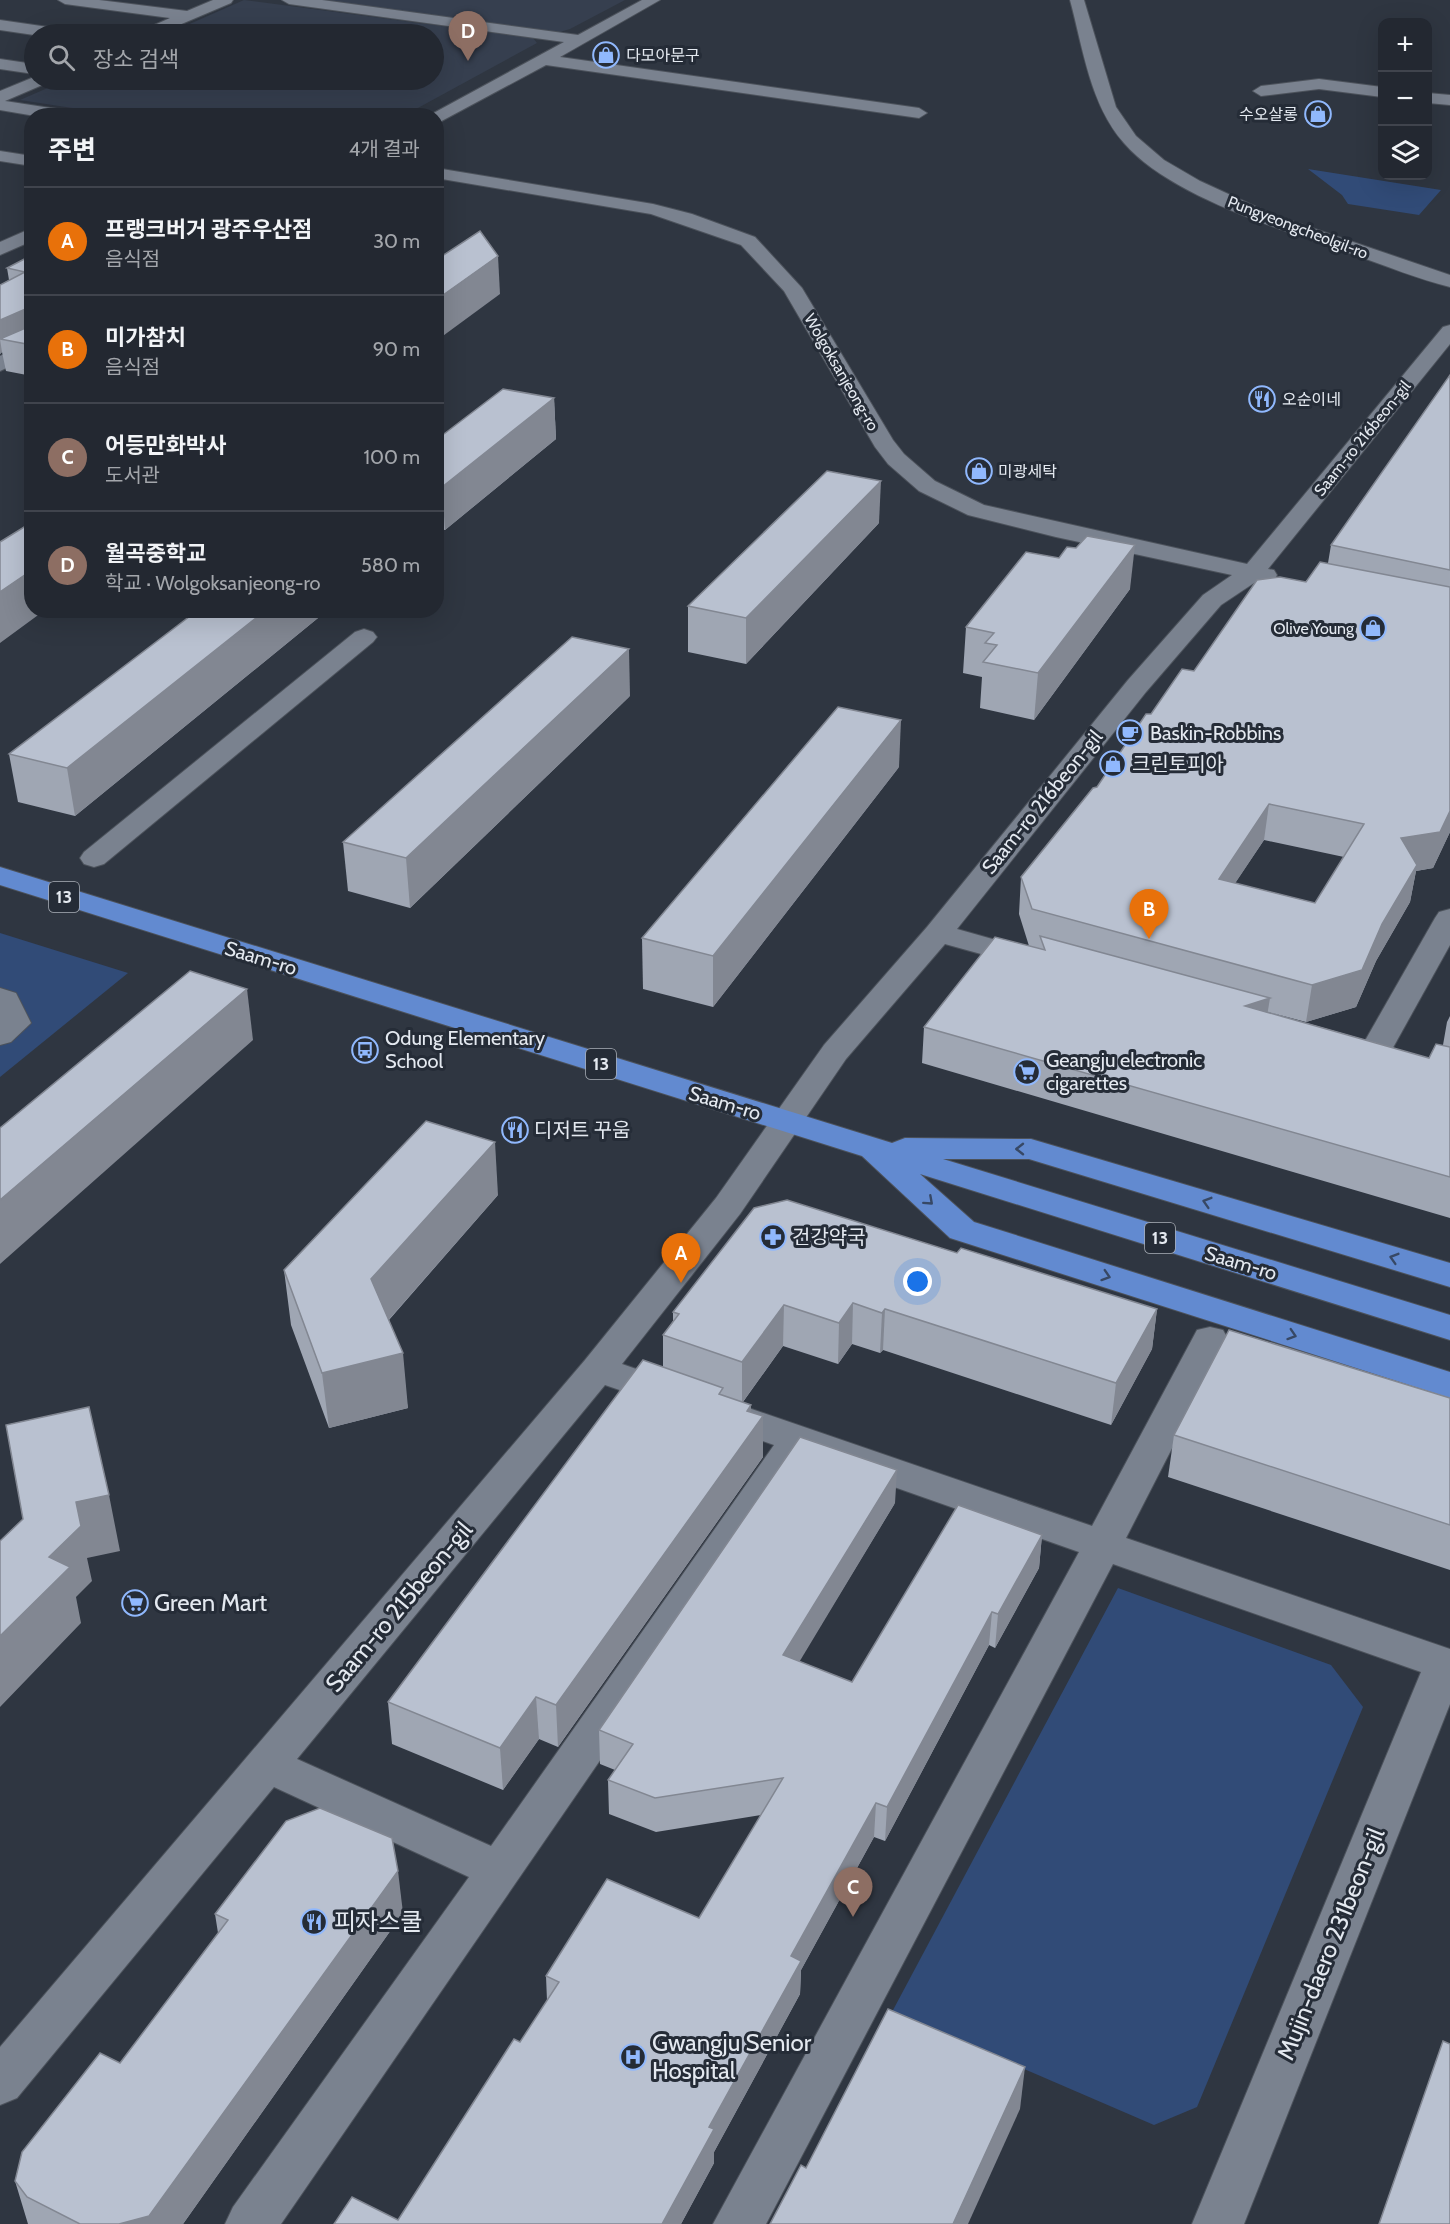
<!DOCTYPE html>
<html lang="ko">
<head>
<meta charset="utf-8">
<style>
	:root { --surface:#232831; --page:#2f343d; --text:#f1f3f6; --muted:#a3a6ab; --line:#40444d; --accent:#95b2f1 }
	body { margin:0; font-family:Cabin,"Noto Sans KR",sans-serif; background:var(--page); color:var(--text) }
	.controls { position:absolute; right:18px; top:18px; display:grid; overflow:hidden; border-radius:12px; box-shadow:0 6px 24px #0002 }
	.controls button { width:54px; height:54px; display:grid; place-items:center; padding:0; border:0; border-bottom:2px solid var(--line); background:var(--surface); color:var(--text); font:30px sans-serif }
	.you { position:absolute; left:918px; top:1282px; width:21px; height:21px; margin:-15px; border:4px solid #fff; border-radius:50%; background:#1a73e8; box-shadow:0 0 0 9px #1a73e833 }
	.badge { display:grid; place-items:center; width:39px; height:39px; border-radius:50%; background:var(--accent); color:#fff; font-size:20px; font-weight:700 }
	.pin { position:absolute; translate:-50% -50px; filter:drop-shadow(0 2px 3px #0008) }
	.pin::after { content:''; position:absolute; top:32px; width:21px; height:18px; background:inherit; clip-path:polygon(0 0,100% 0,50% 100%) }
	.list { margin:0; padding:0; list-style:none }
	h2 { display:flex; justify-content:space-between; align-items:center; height:78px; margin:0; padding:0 24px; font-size:26px }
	h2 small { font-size:20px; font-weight:400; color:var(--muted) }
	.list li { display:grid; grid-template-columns:39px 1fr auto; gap:18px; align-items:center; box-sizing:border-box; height:108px; padding:0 24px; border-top:2px solid var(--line) }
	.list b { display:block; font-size:22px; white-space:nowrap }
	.list p { margin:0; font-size:20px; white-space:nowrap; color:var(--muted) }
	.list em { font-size:20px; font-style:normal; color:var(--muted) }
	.icon { flex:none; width:33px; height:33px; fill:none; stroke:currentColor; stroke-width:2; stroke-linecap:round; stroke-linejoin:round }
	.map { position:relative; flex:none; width:1450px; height:2224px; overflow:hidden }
	.search { position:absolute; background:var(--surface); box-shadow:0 6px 24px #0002; left:24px; top:24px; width:420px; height:66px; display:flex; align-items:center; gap:15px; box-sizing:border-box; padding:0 21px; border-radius:33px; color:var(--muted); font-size:22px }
	.panel { position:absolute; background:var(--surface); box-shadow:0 6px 24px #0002; left:24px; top:108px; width:420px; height:510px; border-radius:24px }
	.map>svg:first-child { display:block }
	.built { fill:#363f4f }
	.green { fill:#314b77 }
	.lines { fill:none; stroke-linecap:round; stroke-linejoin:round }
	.minor-casing { stroke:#4c525b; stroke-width:2 }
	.major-casing { stroke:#4c525b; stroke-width:2 }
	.minor { fill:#7a828f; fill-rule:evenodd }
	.major { fill:#628ad0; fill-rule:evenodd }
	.wall { fill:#9fa6b3; fill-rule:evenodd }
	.shaded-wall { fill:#828792 }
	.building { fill:#b9c1d0; stroke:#828792; stroke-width:1.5; fill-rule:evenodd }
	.oneway { stroke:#374865 }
	.labels { text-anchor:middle; stroke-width:6; stroke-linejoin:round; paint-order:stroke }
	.far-poi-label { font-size:16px; fill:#e4e9f0; stroke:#252c37; text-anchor:start }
	.far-street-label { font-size:16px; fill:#e4e9f0; stroke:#252c37 }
	.shield { fill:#252c37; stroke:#abb0b8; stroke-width:1.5 }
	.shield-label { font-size:18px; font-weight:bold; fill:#e4e9f0 }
	.poi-label { font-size:20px; fill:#e4e9f0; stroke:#252c37; text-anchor:start }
	.street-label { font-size:20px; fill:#e4e9f0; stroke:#252c37 }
	.near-poi-label { font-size:24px; fill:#e4e9f0; stroke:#252c37; text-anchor:start }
	.near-street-label { font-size:24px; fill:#e4e9f0; stroke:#252c37 }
</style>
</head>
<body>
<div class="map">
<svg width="1450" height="2224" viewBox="0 0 1450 2224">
	<rect width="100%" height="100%" fill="#2f3641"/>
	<!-- built -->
	<g class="built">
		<polygon points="244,0 533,38 537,43 405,115 118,115 20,100 66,80 434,80 434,34 167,34"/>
		<polygon points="325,0 625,0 570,29 556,33"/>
	</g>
	<!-- green -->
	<g class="green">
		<polygon points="1308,169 1441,190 1419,215 1348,204 1342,195"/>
		<polygon points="0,933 128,973 0,1077"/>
		<polygon points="1118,1588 1331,1665 1363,1707 1197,2107 1154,2125 892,2012"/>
	</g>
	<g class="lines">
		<!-- minor casing -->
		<g class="minor-casing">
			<g id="minor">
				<polygon points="58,0 99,0 187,11 213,0 233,0 231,3 158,34 138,34 141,31 170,18 65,4"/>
				<polygon points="282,0 322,0 578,35 642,0 660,0 560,57 919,108 927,113 919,118 546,65 436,124 436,116 430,115 564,42 289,4"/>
				<path d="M1070 0H1084L1116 107 1136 136 1164 160 1200 181 1274 215 1450 275V287C1418 279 1386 266 1355 255 1288 232 1170 197 1124 143 1090 105 1083 48 1070 0Z"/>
				<polygon points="0,20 62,29 70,34 34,35 0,30"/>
				<polygon points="0,59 34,64 34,74 0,69"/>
				<polygon points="34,77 34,80 49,80 47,83 5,101 70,111 78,116 35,116 0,110 0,91"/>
				<polygon points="1319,79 1382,87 1382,97 1319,89 1261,96 1253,91 1261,86"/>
				<polygon points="1428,93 1450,95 1450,105 1428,103"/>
				<polygon points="0,151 32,156 32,166 0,161"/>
				<polygon points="436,168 653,204 692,214 755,237 802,288 893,440 904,454 935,481 984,505 1247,564 1443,327 1450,325 1450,344 1268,569 1274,570 1277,575 1274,580 1265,582 1257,581 1221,605 1146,692 957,929 1042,953 1046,959 1042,965 1031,968 945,944 846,1059 740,1214 622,1364 685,1386 691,1395 685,1404 672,1408 605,1385 297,1759 491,1846 774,1445 708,1421 702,1412 708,1403 721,1399 734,1403 1092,1526 1197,1330 1210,1327 1223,1330 1228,1339 1126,1538 1450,1649 1450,1704 1244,2224 1192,2224 1421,1672 1113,1564 766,2224 713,2224 1079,1552 806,1456 603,1756 281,2224 225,2224 233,2207 469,1877 274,1787 17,2098 0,2105 0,2047 585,1360 716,1198 824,1045 927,927 1128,680 1203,595 1232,575 1056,537 968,515 919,491 888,464 875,447 784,291 741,245 651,214 436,178"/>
				<polygon points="32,228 32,241 0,255 0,242"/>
				<polygon points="32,341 32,356 0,371 0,356"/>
				<polygon points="364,629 373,632 377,637 373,642 104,864 94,867 84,864 80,858 84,852 355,632"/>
				<polygon points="1450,909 1450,945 1390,1053 1385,1060 1374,1063 1363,1060 1358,1053 1435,918 1439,912"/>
				<polygon points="0,988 16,993 31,1023 11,1042 0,1045"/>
			</g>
		</g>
		<!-- major casing -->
		<g class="major-casing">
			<polygon id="major" points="0,867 892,1143 905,1138 1031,1139 1450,1263 1450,1287 1029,1159 943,1159 1450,1315 1450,1340 920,1174 974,1222 1450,1372 1450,1398 950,1238 862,1156 0,885"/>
		</g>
		<!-- minor -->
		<use href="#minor" class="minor"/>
		<!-- major -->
		<use href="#major" class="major"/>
	</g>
	<!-- wall -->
	<g class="wall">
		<polygon points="32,255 32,376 6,371 2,352 0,354 0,285 9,280 7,268"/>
		<path d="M1450 375V832L1433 868 1416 871 1410 902 1376 961 1356 1007 1306 1022 1268 1012 1429 1058 1443 1045 1447 1022 1450 1016V1218L922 1063 924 1027 1029 946 1019 914 1021 877 1097 787 1151 714 1194 671 1328 563 1331 545ZM1264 840 1344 857 1315 903 1235 883Z"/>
		<polygon points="554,398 556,439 445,530 436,529 436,440"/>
		<polygon points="879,523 746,664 688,652 688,606"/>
		<polygon points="1059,558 1130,589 1034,720 980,708 982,677 963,673 966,627"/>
		<polygon points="198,610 317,610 318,618 75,816 18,802 9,754"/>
		<polygon points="630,696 410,908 348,891 343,842"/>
		<polygon points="899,767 713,1007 643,989 642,938"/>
		<polygon points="498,1195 389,1320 408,1408 329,1428 291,1325 284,1270"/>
		<polygon points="957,1253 1157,1309 1152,1349 1111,1425 883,1350 880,1353 852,1344 838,1364 783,1346 743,1402 763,1457 558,1747 539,1739 503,1790 392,1744 388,1702 663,1367 663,1335 673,1321 673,1312"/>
		<polygon points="1450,1398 1450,1570 1168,1477 1174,1435"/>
		<polygon points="895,1503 799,1661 852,1682 1042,1535 1039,1568 995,1648 989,1645 885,1841 874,1837 801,1970 800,1994 714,2152 714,2163 681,2224 334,2224 398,2220 520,2042 547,2001 546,1976 699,1918 761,1815 656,1832 609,1814 608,1780 615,1770 600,1764 599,1730"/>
		<polygon points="403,1913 183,2224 28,2224 15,2181 120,2063 218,1933 215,1914"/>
	</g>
	<!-- shaded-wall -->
	<g class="shaded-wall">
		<polygon points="498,256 500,294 436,341 436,300"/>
		<polygon points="28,308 32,332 0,339 2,352 0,354 0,320"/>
		<polygon points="554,398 556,439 445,530 442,487"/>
		<polygon points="881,481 879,523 746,664 746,618"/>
		<polygon points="1135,545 1130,589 1034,720 1038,673"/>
		<polygon points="32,570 32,610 45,610 0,643 0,592"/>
		<polygon points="266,610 317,610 318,618 75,816 67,768"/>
		<polygon points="629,649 630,696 410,908 406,858"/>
		<polygon points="901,720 899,767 713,1007 713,956"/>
		<polygon points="1450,800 1450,832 1433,868 1416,871 1410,902 1376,961 1356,1007 1306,1022 1312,985 1382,924 1401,838"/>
		<polygon points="1269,804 1264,840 1214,915 1219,879"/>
		<polygon points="247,989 253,1040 0,1264 0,1200"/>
		<polygon points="1270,998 1264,1035 1245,1006"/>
		<polygon points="495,1142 498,1195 377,1333 371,1279"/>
		<polygon points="853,1303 852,1344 838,1364 839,1323"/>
		<polygon points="784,1305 783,1346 742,1403 742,1362"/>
		<polygon points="885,1309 883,1350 880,1353 882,1313"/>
		<polygon points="1157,1309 1152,1349 1111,1425 1116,1383"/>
		<polygon points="403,1353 408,1408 329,1428 322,1373"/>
		<polygon points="751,1405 751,1432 763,1416 763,1457 558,1747 556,1705"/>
		<polygon points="897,1470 895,1503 783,1689 783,1655"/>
		<polygon points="109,1495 120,1551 87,1558 92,1581 76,1597 81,1623 0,1707 0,1636 76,1502"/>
		<polygon points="1042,1535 1039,1568 995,1648 998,1614"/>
		<polygon points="992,1612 989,1645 885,1841 887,1807"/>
		<polygon points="536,1697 539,1739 503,1790 500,1748"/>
		<polygon points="876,1803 874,1837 801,1970 800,1994 714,2152 714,2163 681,2224 662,2224 791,1956"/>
		<polygon points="398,1871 403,1913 183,2224 119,2224"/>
		<polygon points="1025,2067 1020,2109 968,2224 953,2224"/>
	</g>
	<!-- building -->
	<g class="building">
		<polygon points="480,231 498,256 436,300 436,260"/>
		<polygon points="32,255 32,345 0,339 28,327 28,308 0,320 0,285 25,272 7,268"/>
		<polygon points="1450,375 1450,570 1331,545"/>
		<polygon points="503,389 554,398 442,487 436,486 436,440"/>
		<polygon points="827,471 881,481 746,618 688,606"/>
		<polygon points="32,522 32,570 0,592 0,542"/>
		<polygon points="1087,536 1135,545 1038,673 983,662 997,645 985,643 994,633 966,627 1026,552 1059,558 1067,547 1076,548"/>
		<path d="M1320 562 1450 587V811L1440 832 1401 838 1417 865 1382 924 1362 970 1312 985 1032 909 1021 877 1093 788 1097 787 1146 714H1151L1182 669 1194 671 1257 580 1280 577 1306 582ZM1269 804 1364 824 1315 903 1219 879Z"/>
		<polygon points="198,610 266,610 67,768 9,754"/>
		<polygon points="572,637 629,649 406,858 343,842"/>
		<polygon points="838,707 901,720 713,956 642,938"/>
		<polygon points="1040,936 1270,998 1245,1006 1429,1058 1436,1044 1450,1047 1450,1177 924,1027 995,937 1045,950"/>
		<polygon points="190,971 247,989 0,1200 0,1128"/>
		<polygon points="426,1121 495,1142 371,1279 403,1353 322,1373 284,1270"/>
		<polygon points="787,1200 957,1253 961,1248 1157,1309 1116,1383 885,1309 882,1313 853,1303 839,1323 784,1305 742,1362 663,1335 679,1314 673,1312 754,1208"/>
		<polygon points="1229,1330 1450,1398 1450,1525 1174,1435"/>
		<polygon points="643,1360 723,1388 719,1394 751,1405 747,1411 763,1416 556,1705 536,1697 500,1748 388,1702"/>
		<polygon points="89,1407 109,1495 76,1502 81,1526 49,1557 70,1567 0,1636 0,1541 23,1519 6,1425"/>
		<polygon points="800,1437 897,1470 783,1655 852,1682 958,1505 1042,1535 998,1614 992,1612 887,1807 876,1803 791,1956 801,1961 709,2127 714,2129 662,2224 334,2224 352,2197 398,2220 514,2039 520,2042 559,1982 546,1976 607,1879 699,1918 783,1778 655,1798 608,1780 633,1744 599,1730"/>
		<polygon points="320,1808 392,1838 398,1871 149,2216 119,2224 80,2224 27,2197 15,2181 22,2152 100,2053 120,2063 228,1920 215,1914 286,1821"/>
		<polygon points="888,2009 1025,2067 953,2224 770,2224 801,2165 806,2168"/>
		<polygon points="1443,2041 1450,2044 1450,2224 1379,2224"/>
	</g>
	<!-- one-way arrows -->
	<defs><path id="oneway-chevron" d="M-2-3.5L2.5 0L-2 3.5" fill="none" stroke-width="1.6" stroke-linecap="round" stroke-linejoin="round" transform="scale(1.5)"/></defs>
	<g class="oneway">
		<use href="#oneway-chevron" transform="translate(1020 1149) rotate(-180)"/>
		<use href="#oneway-chevron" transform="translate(929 1201) rotate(42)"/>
		<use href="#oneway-chevron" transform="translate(1207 1202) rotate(-163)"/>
		<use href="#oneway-chevron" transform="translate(1394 1258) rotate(-163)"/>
		<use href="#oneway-chevron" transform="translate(1106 1276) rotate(18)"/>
		<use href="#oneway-chevron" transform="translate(1292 1335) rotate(18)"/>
	</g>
	<!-- icons -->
	<defs>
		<g id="shop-ring" transform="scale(1.35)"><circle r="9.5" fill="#252c37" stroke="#90b8fd" stroke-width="1.5"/><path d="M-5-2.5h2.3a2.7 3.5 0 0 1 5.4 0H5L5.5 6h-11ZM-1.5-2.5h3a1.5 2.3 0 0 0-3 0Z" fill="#90b8fd"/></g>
		<g id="restaurant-ring" transform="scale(1.35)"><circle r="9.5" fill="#252c37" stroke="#90b8fd" stroke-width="1.5"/><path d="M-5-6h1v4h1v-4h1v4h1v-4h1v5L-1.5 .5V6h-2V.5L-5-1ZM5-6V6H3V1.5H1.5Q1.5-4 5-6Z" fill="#90b8fd"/></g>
		<g id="cafe-ring" transform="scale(1.35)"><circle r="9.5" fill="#252c37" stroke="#90b8fd" stroke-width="1.5"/><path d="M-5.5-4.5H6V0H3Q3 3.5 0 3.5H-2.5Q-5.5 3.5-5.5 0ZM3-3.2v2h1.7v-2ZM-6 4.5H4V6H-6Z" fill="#90b8fd"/></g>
		<g id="bus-ring" transform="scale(1.35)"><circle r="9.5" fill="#252c37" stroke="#90b8fd" stroke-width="1.5"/><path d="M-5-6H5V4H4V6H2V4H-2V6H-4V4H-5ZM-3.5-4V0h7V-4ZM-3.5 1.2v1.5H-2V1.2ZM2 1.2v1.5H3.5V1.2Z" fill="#90b8fd"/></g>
		<g id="supermarket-ring" transform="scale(1.35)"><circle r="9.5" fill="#252c37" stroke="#90b8fd" stroke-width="1.5"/><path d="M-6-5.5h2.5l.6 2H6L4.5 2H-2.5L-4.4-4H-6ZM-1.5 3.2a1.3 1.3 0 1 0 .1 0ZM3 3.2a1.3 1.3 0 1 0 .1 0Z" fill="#90b8fd"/></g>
		<g id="pharmacy-ring" transform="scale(1.35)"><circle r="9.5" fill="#252c37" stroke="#90b8fd" stroke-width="1.5"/><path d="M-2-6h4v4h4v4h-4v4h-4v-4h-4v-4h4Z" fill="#90b8fd"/></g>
		<g id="hospital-ring" transform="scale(1.35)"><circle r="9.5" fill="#252c37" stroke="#90b8fd" stroke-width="1.5"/><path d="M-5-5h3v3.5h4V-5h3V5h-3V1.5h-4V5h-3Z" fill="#90b8fd"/></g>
	</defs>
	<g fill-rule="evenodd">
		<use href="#shop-ring" x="606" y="55"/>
		<use href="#shop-ring" x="1318" y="114"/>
		<use href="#restaurant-ring" x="1262" y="399"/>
		<use href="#shop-ring" x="979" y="471"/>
		<use href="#shop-ring" x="1373" y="628"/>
		<use href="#cafe-ring" x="1130" y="733"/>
		<use href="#shop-ring" x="1113" y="764"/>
		<use href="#bus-ring" x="365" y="1050"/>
		<use href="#supermarket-ring" x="1027" y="1072"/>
		<use href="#restaurant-ring" x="515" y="1130"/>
		<use href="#pharmacy-ring" x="773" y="1237"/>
		<use href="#supermarket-ring" x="135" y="1603"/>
		<use href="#restaurant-ring" x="314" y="1922"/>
		<use href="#hospital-ring" x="633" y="2057"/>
	</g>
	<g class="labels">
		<!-- far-poi labels -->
		<g class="far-poi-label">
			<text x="626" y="61">다모아문구</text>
			<text x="1298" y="120" text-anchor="end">수오살롱</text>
			<text x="1282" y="405">오순이네</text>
			<text x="998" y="477">미광세탁</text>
			<text x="1354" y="634" text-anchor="end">Olive Young</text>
		</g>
		<!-- far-street labels -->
		<g class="far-street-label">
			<text transform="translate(1298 227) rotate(21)" y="6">Pungyeongcheolgil-ro</text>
			<text transform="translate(842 372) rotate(60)" y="6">Wolgoksanjeong-ro</text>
			<text transform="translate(1362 438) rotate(-51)" y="6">Saam-ro 216beon-gil</text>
		</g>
		<!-- shield labels -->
		<g class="shield">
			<rect x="49" y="882" width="30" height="30" rx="4.5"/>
			<rect x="586" y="1049" width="30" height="30" rx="4.5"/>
			<rect x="1145" y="1223" width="30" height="30" rx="4.5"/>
		</g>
		<g class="shield-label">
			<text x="64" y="903">13</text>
			<text x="601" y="1070">13</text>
			<text x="1160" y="1244">13</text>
		</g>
		<!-- poi labels -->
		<g class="poi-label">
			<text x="1150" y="740">Baskin-Robbins</text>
			<text x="1132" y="771">크린토피아</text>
			<text x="385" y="1045">Odung Elementary<tspan x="385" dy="23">School</tspan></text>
			<text x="1046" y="1067">Geangju electronic<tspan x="1046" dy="23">cigarettes</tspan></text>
			<text x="534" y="1137">디저트 꾸움</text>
			<text x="792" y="1244">건강약국</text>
		</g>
		<!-- street labels -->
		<g class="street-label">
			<text transform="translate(1042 802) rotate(-51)" y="7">Saam-ro 216beon-gil</text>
			<text transform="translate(261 958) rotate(17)" y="7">Saam-ro</text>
			<text transform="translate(725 1103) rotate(17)" y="7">Saam-ro</text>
			<text transform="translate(1241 1263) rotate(17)" y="7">Saam-ro</text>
		</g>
		<!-- near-poi labels -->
		<g class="near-poi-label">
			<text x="154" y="1611">Green Mart</text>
			<text x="334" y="1930">피자스쿨</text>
			<text x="652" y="2051">Gwangju Senior<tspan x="652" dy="28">Hospital</tspan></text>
		</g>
		<!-- near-street labels -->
		<g class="near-street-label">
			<text transform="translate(399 1607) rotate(-50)" y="8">Saam-ro 215beon-gil</text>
			<text transform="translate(1331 1944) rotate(-68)" y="8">Mujin-daero 231beon-gil</text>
		</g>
	</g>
</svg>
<div class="controls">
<button>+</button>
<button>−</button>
<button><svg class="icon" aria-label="layers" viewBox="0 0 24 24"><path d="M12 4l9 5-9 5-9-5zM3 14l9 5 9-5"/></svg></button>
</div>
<div class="you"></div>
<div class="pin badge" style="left:681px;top:1283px;background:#e8710a">A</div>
<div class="pin badge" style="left:1149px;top:939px;background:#e8710a">B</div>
<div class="pin badge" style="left:853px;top:1917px;background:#8d6e63">C</div>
<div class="pin badge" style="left:468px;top:61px;background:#8d6e63">D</div>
<div class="search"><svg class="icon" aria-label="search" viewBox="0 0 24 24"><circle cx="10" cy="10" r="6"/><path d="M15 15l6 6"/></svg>장소 검색</div>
<section class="panel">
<h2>주변<small>4개 결과</small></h2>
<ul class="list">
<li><span class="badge" style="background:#e8710a">A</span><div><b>프랭크버거 광주우산점</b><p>음식점</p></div><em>30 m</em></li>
<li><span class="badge" style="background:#e8710a">B</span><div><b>미가참치</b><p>음식점</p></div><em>90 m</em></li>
<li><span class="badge" style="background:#8d6e63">C</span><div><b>어등만화박사</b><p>도서관</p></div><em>100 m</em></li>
<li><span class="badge" style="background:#8d6e63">D</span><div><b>월곡중학교</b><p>학교 · Wolgoksanjeong-ro</p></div><em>580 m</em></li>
</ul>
</section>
</div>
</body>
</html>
